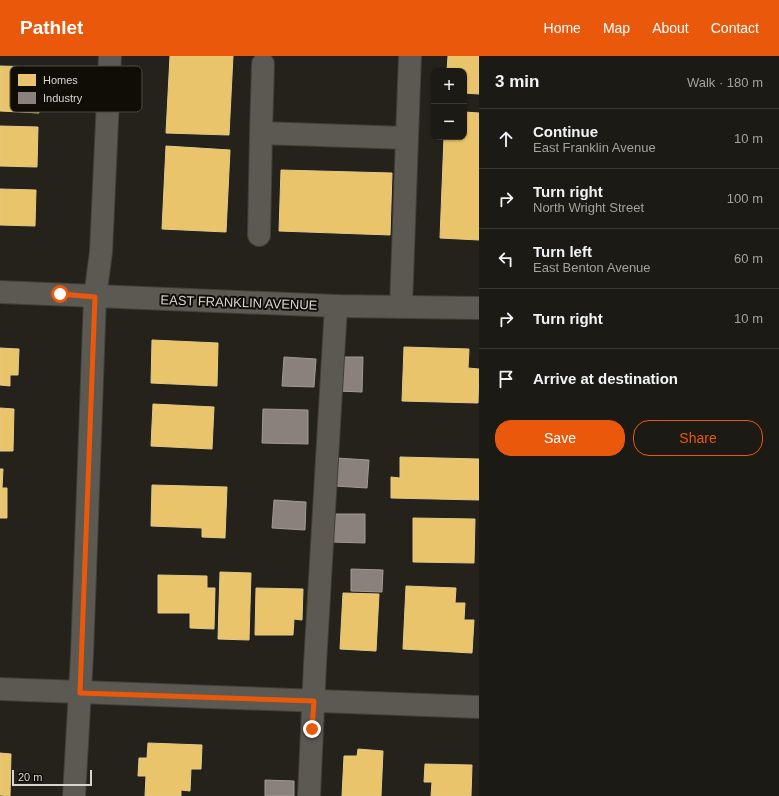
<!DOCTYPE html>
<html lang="en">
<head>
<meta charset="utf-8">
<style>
	:root { --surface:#1b1a14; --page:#282722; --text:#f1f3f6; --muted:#a0a1a0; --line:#393834; --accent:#ea580c }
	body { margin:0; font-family:Arial,sans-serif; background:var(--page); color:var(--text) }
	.controls { position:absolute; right:12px; top:12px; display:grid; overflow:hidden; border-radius:8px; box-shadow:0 1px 3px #0004 }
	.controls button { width:36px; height:36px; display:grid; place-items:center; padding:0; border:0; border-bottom:1px solid var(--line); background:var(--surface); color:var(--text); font:20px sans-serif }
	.scale { position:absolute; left:12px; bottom:10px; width:80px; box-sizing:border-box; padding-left:4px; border:2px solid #d8d5cb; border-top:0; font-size:11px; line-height:14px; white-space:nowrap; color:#d8d5cb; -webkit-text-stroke:3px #100d07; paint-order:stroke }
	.stop { position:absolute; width:12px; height:12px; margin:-9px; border:3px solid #ea580c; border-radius:50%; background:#fff }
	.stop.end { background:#ea580c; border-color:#fff; box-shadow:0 1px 4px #0008 }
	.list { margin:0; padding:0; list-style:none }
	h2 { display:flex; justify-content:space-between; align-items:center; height:52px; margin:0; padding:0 16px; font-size:17px }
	h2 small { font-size:13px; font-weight:400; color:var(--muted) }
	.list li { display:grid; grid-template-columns:26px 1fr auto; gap:12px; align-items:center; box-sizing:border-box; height:60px; padding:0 16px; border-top:1px solid var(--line) }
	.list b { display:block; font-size:15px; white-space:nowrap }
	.list p { margin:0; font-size:13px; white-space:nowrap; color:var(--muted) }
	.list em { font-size:13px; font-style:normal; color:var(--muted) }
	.actions { display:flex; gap:8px; padding:12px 16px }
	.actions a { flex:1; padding:9px 0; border:1px solid var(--accent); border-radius:16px; text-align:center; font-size:14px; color:var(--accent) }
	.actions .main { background:var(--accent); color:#fff }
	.icon { flex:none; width:22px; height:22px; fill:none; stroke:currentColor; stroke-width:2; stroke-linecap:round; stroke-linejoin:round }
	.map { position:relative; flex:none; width:479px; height:740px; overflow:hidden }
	header { display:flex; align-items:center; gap:24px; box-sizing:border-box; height:56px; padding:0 20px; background:var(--accent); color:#fff }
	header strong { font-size:19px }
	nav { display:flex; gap:22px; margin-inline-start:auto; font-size:14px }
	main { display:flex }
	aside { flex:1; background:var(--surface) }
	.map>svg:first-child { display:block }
	.homes { fill:#e9c46a; stroke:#e4c987 }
	.industry { fill:#8a817c; stroke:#a19a94 }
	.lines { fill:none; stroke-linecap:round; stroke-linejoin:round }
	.minor-casing { stroke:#413f39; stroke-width:24 }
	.minor { stroke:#5b5952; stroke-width:22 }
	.route { stroke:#ea580c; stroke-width:5 }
	.labels { text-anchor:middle; stroke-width:4; stroke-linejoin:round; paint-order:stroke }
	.street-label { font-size:13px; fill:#d8d5cb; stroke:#100d07 }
	.key { fill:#100d07; stroke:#4c4942; stroke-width:1 }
	.key-label { font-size:11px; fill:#d8d5cb }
</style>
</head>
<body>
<header>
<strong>Pathlet</strong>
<nav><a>Home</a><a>Map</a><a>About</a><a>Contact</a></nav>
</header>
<main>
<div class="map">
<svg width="479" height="740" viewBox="0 0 479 740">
	<rect width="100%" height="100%" fill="#24221a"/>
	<!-- homes -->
	<g class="homes">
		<polygon points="170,0 233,0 229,79 166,77"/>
		<polygon points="448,0 479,0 479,38 464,37 464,15 447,15"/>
		<polygon points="0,10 40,11 39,57 0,55"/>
		<polygon points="464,56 479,57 479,184 440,182 444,81 464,81"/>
		<polygon points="0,70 38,71 37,111 0,110"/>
		<polygon points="166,90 230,94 226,176 162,173"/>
		<polygon points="281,114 392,117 390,179 279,175"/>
		<polygon points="0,133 36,134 35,170 0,169"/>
		<polygon points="152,284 218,287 217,330 151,327"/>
		<polygon points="404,291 469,293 468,312 479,313 478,347 402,345"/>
		<polygon points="0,292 19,293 18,319 10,319 10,330 0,329"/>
		<polygon points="153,348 214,351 212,393 151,390"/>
		<polygon points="0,352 14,353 13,395 0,395"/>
		<polygon points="400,401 479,403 479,444 391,442 391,421 400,422"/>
		<polygon points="0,413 3,413 2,432 7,432 7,462 0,462"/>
		<polygon points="152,429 227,431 225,482 202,481 202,472 151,470"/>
		<polygon points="413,462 475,463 474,507 413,506"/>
		<polygon points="220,516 251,517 249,584 218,583"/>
		<polygon points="158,519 207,520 207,532 215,532 214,573 190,572 190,557 158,557"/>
		<polygon points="406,530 456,532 455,547 465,547 464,564 474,564 472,597 403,593"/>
		<polygon points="256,532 303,533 302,564 294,563 293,579 255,579"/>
		<polygon points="343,537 379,538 376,595 340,593"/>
		<polygon points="148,687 202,689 201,713 191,713 190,735 181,734 181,740 145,740 146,720 138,720 139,702 147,702"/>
		<polygon points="358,693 383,695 381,740 342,740 344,700 357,700"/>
		<polygon points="0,697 11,698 10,740 0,739"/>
		<polygon points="425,708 472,709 471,740 431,740 432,726 424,726"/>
	</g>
	<!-- industry -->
	<g class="industry">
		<polygon points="284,301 316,303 314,331 282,330"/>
		<polygon points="339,301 363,301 362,336 338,335"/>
		<polygon points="263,353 308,354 308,388 262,387"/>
		<polygon points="336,402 369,404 367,432 335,430"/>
		<polygon points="274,444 306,446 305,474 272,472"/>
		<polygon points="332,458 365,458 365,487 332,486"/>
		<polygon points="351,513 383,514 382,536 351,535"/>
		<polygon points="265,724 294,725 294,740 265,740"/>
	</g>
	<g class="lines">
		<!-- minor casing -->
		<g class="minor-casing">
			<g id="minor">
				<polyline points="261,77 263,8"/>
				<polyline points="407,82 410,0"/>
				<polyline points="259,179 261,77 407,82 401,251"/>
				<polyline points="0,236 336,250 479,252"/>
				<polyline points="0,633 479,651"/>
				<polyline points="74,740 82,599 95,241 101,196 110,0"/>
				<polyline points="309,740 315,608 336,250"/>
			</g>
		</g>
		<!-- minor -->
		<use href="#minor" class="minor"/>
	</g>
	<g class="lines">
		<!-- route -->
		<polyline class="route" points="60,238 95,241 80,637 314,645 312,673"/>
	</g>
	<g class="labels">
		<!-- street labels -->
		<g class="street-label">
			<text transform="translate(239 246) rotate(2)" y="5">EAST FRANKLIN AVENUE</text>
		</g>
	</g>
	<!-- legend -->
	<rect x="10" y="10" width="132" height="46" rx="6" class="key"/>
	<rect x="18" y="18" width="18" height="12" fill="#e9c46a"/>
	<rect x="18" y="36" width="18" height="12" fill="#8a817c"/>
	<g class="key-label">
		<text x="43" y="28">Homes</text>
		<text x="43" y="46">Industry</text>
	</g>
</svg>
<div class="controls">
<button>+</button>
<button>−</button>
</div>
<div class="scale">20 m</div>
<div class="stop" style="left:60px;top:238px"></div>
<div class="stop end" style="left:312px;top:673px"></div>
</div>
<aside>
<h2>3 min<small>Walk · 180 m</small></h2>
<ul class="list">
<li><svg class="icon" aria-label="ahead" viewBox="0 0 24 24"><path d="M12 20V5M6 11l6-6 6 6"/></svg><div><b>Continue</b><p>East Franklin Avenue</p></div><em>10 m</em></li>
<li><svg class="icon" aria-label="right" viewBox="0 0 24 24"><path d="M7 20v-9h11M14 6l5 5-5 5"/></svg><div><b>Turn right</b><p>North Wright Street</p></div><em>100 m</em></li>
<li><svg class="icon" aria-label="left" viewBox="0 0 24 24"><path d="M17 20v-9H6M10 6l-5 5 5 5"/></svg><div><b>Turn left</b><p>East Benton Avenue</p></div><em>60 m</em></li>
<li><svg class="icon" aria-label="right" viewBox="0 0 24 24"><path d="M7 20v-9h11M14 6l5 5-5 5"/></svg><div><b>Turn right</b></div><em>10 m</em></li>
<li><svg class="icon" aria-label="arrive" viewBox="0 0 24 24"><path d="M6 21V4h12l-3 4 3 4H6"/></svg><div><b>Arrive at destination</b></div></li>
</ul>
<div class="actions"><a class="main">Save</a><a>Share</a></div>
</aside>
</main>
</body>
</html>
